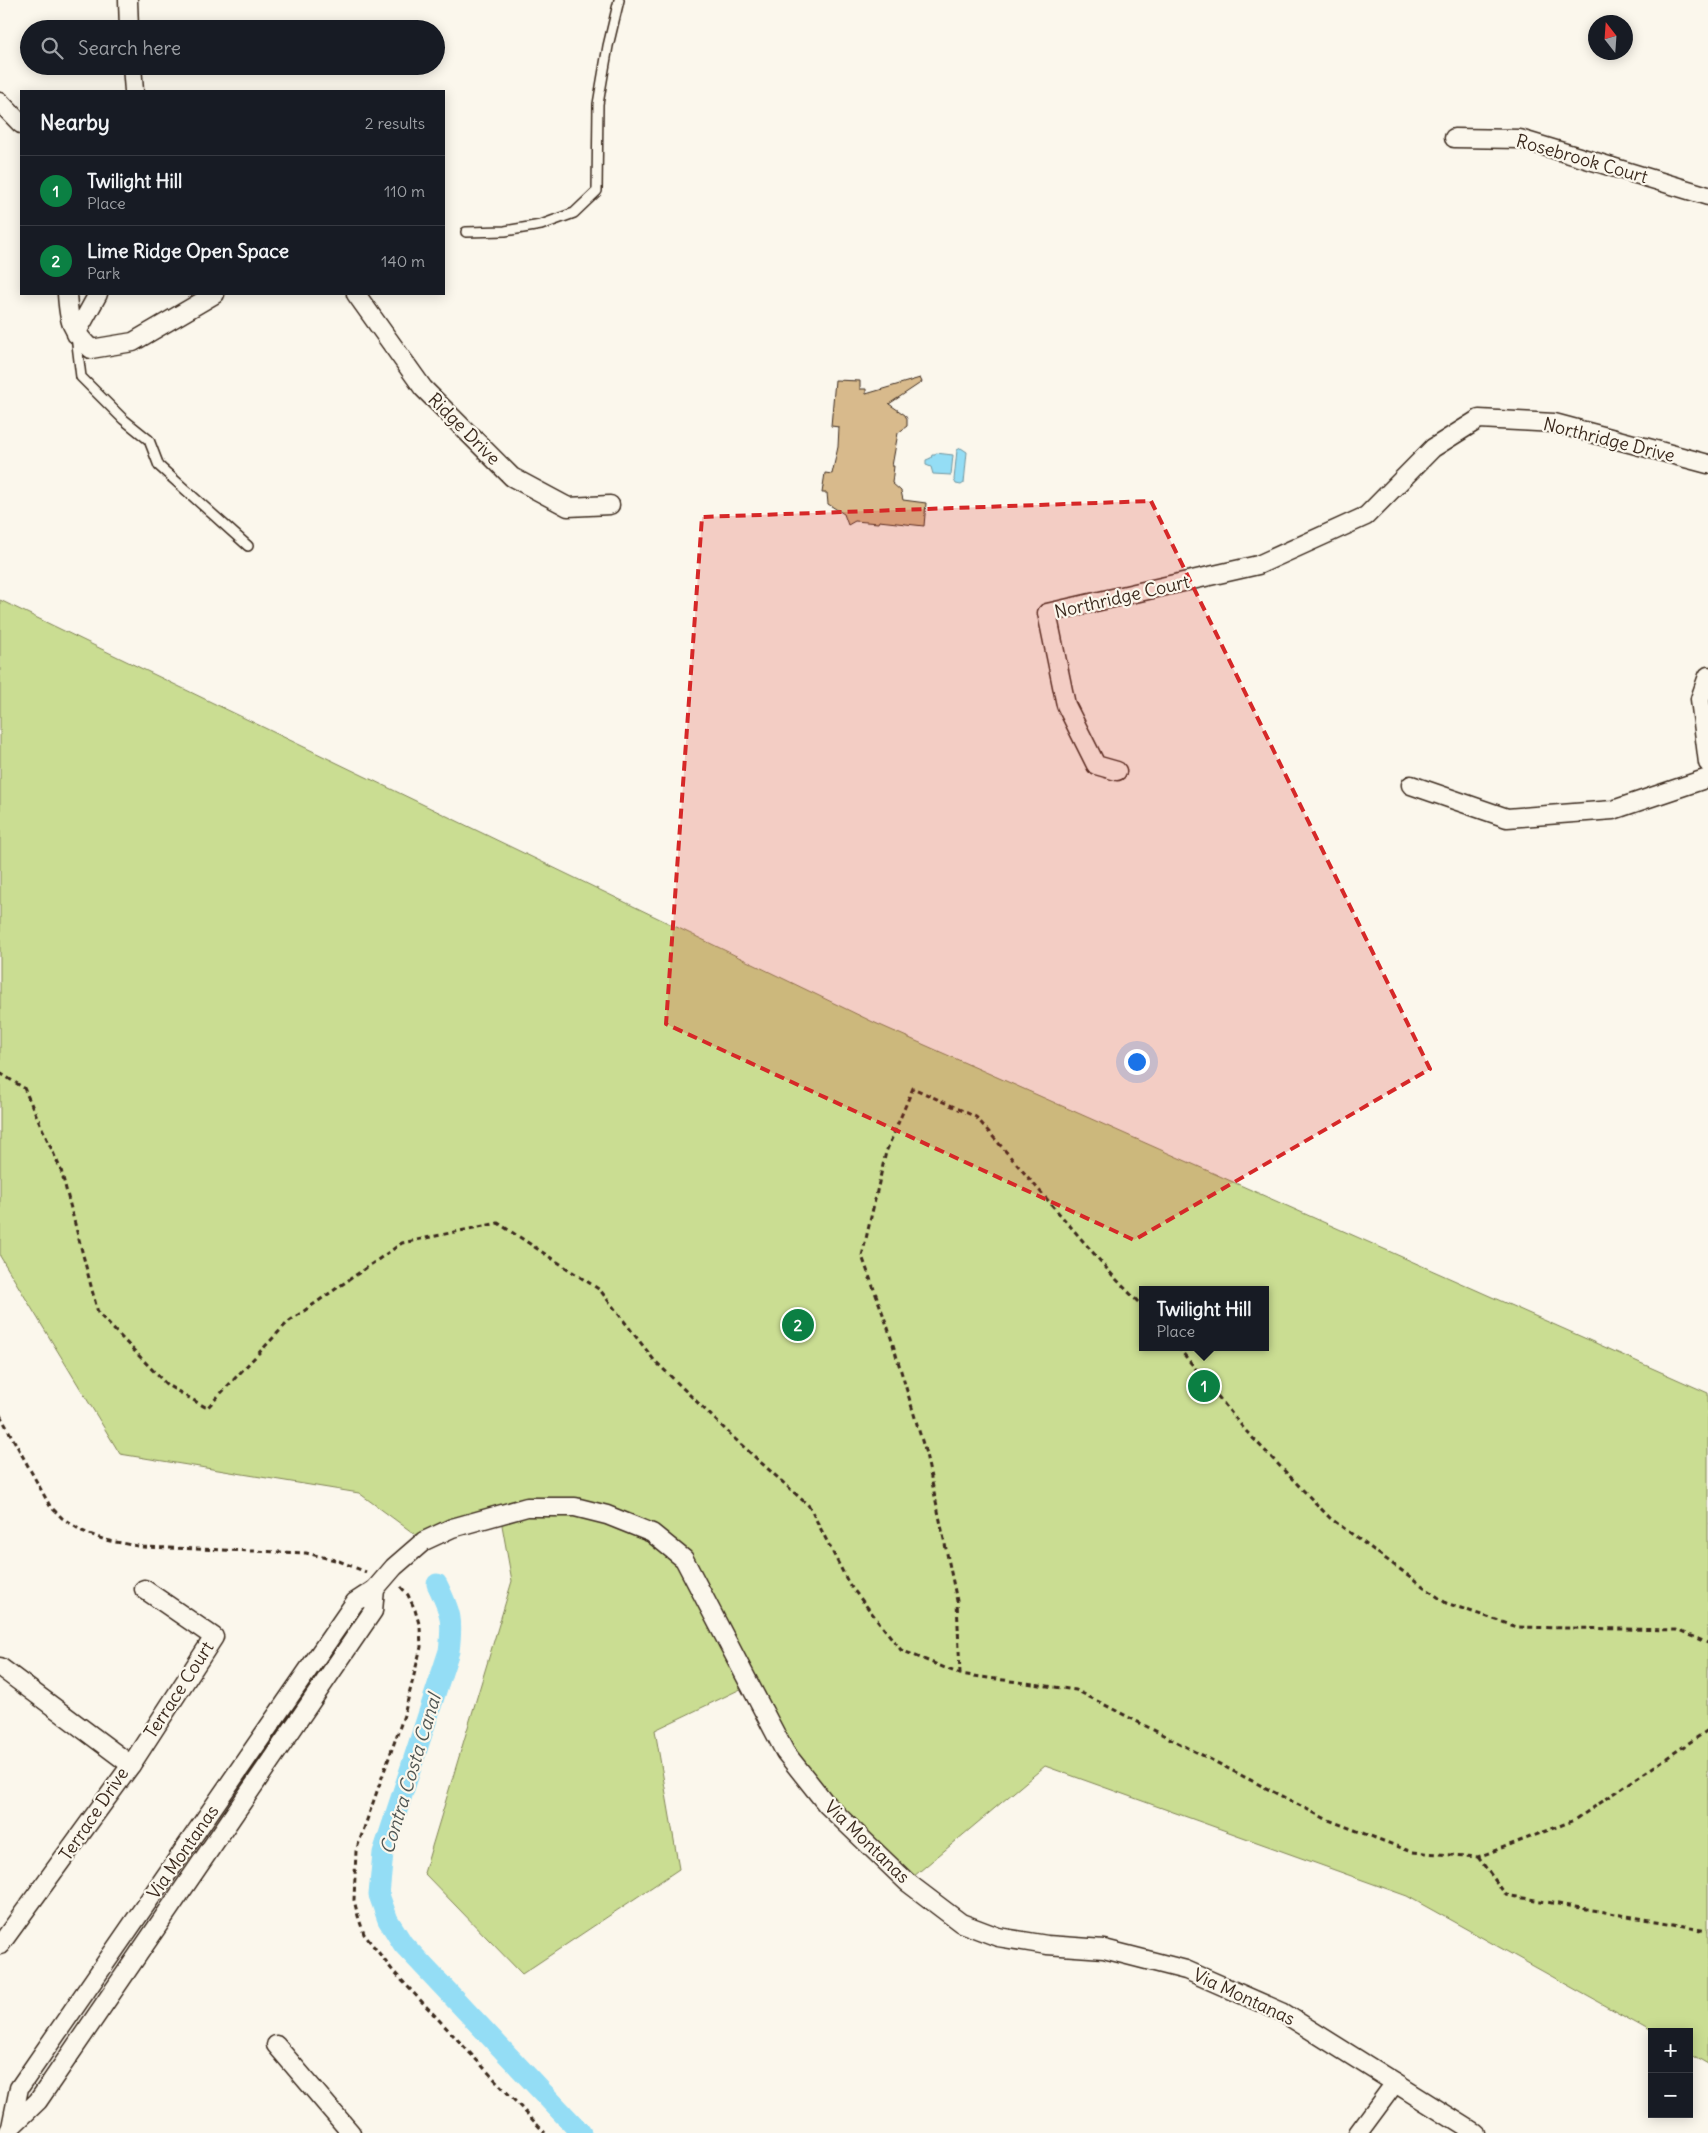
<!DOCTYPE html>
<html lang="en">
<head>
<meta charset="utf-8">
<style>
	:root { --surface:#171b24; --page:#20242c; --text:#f1f3f6; --muted:#9ea1a6; --line:#363941; --accent:#0b8043 }
	body { margin:0; font-family:Delius,sans-serif; background:var(--page); color:var(--text) }
	.controls { position:absolute; right:15px; bottom:15px; display:grid; overflow:hidden; border-radius:0px; box-shadow:0 2px 12px #0003 }
	.controls button { width:45px; height:45px; display:grid; place-items:center; padding:0; border:0; border-bottom:1px solid var(--line); background:var(--surface); color:var(--text); font:25px sans-serif }
	.compass { position:absolute; left:1588px; top:15px; width:45px; height:45px; border-radius:50%; background:var(--surface); box-shadow:0 2px 12px #0003; rotate:343deg }
	.you { position:absolute; left:1136px; top:1061px; width:18px; height:18px; margin:-12px; border:4px solid #fff; border-radius:50%; background:#1a73e8; box-shadow:0 0 0 8px #1a73e833 }
	.badge { display:grid; place-items:center; width:32px; height:32px; border-radius:50%; background:var(--accent); color:#fff; font-size:16px; font-weight:700 }
	.pin { position:absolute; translate:-50% -50%; border:2px solid #fff; box-shadow:0 1px 5px #0006 }
	.popup { position:absolute; left:1139px; top:1286px; width:130px; height:65px; box-sizing:border-box; display:grid; place-content:center; border-radius:0px; background:var(--surface); filter:drop-shadow(0 1px 4px #0005); font-size:16px; white-space:nowrap; color:var(--muted) }
	.popup b { font-size:19px; color:var(--text) }
	.popup::after { content:''; position:absolute; left:50%; top:100%; margin-left:-10px; border:10px solid transparent; border-top-color:var(--surface) }
	.list { margin:0; padding:0; list-style:none }
	h2 { display:flex; justify-content:space-between; align-items:center; height:65px; margin:0; padding:0 20px; font-size:21px }
	h2 small { font-size:16px; font-weight:400; color:var(--muted) }
	.list li { display:grid; grid-template-columns:32px 1fr auto; gap:15px; align-items:center; box-sizing:border-box; height:70px; padding:0 20px; border-top:1px solid var(--line) }
	.list b { display:block; font-size:19px; white-space:nowrap }
	.list p { margin:0; font-size:16px; white-space:nowrap; color:var(--muted) }
	.list em { font-size:16px; font-style:normal; color:var(--muted) }
	.icon { flex:none; width:28px; height:28px; fill:none; stroke:currentColor; stroke-width:2; stroke-linecap:round; stroke-linejoin:round }
	.map { position:relative; flex:none; width:1708px; height:2133px; overflow:hidden }
	.search { position:absolute; background:var(--surface); box-shadow:0 2px 12px #0003; left:20px; top:20px; width:425px; height:55px; display:flex; align-items:center; gap:12px; box-sizing:border-box; padding:0 18px; border-radius:28px; color:var(--muted); font-size:19px }
	.panel { position:absolute; background:var(--surface); box-shadow:0 2px 12px #0003; left:20px; top:90px; width:425px; height:205px; border-radius:0px }
	.map>svg:first-child { display:block }
	.green { fill:#cadd92; stroke:#828458; fill-rule:evenodd }
	.water { fill:#94ddf5; stroke:#70959f }
	.lines { fill:none; stroke-linecap:round; stroke-linejoin:round }
	.canal { stroke:#94ddf5; stroke-width:21 }
	.building { fill:#d8ba8c; stroke:#3b2a1e }
	.service-casing { stroke:#3b2a1e; stroke-width:12 }
	.minor-casing { stroke:#3b2a1e; stroke-width:21 }
	.path { stroke:#3b2a1e; stroke-width:3; stroke-dasharray:5 4; stroke-linecap:butt }
	.service { stroke:#fbf7ec; stroke-width:9 }
	.minor { stroke:#fbf7ec; stroke-width:18 }
	.marked { fill:#d62828; fill-opacity:0.2; stroke:#d62828; stroke-width:4; stroke-dasharray:10 6; stroke-linejoin:round }
	.labels { text-anchor:middle; stroke-width:4.5; stroke-linejoin:round; paint-order:stroke }
	.street-label { font-size:18px; fill:#3b2a1e; stroke:#fbf7ec }
	.water-label { font-size:19px; font-style:italic; fill:#515754; stroke:#fbf7ec }
</style>
</head>
<body>
<div class="map">
<svg width="1708" height="2133" viewBox="0 0 1708 2133">
	<rect width="100%" height="100%" fill="#fbf7ec"/>
	<filter id="ink" filterUnits="userSpaceOnUse"><feTurbulence type="fractalNoise" baseFrequency=".02" numOctaves="2"/><feDisplacementMap in="SourceGraphic" scale="10" xChannelSelector="R" yChannelSelector="G"/><feConvolveMatrix kernelMatrix="1 2 1 2 8 2 1 2 1" color-interpolation-filters="sRGB"/></filter>
	<g filter="url(#ink)">
		<!-- green -->
		<path class="green" d="M0 600 873 1022 1708 1393V2064L1689 2053V2032H1652L1407 1896 1045 1766 907 1882 827 1805 749 1685 655 1730 679 1869 522 1974 424 1873 512 1581 500 1514 424 1541 359 1493 120 1454 0 1256ZM1143 1290H1265V1347H1143Z"/>
		<!-- water -->
		<g class="water">
			<polygon points="961,448 967,452 964,483 961,485 956,484 954,480 957,450"/>
			<polygon points="936,453 953,455 951,475 933,474 931,467 926,465 926,460 931,458 932,455 935,455"/>
		</g>
		<g class="lines">
			<!-- canal -->
			<path class="canal" d="M437 1584C451 1613 453 1619 449 1651L383 1853 379 1895 388 1920 403 1944 581 2133"/>
		</g>
		<!-- building -->
		<polygon class="building" points="920,378 922,382 889,404 905,415 907,419 907,426 898,433 892,466 894,466 892,483 901,491 903,500 926,503 924,526 879,521 878,523 855,521 848,525 844,514 828,504 827,493 822,493 825,473 832,474 838,447 839,427 831,426 835,380 860,381 860,389 866,389 866,394"/>
		<g class="lines">
			<!-- service casing -->
			<g class="service-casing">
				<g id="service">
					<polyline points="466,232 505,231 541,225 574,213 597,191 598,104 608,46 619,0"/>
					<polyline points="76,336 81,377 123,419 149,440 159,466 248,546"/>
				</g>
			</g>
			<!-- minor casing -->
			<g class="minor-casing">
				<g id="minor">
					<polyline points="128,0 129,29"/>
					<polyline points="132,66 134,91"/>
					<polyline points="0,102 21,124"/>
					<polyline points="1454,138 1520,139 1708,196"/>
					<path d="M67 294C69 323 70 328 91 349L133 342 215 294"/>
					<polyline points="356,294 423,388 512,477 568,507 610,505"/>
					<polyline points="76,334 98,294"/>
					<polyline points="1708,676 1700,699 1708,763"/>
					<polyline points="1117,771 1096,765 1066,705 1047,613 1258,565 1366,516 1433,448 1479,419 1554,423 1708,464"/>
					<polyline points="1411,785 1507,818 1613,810 1708,778"/>
					<polyline points="375,1589 394,1567 424,1541 452,1528 527,1507 575,1507 607,1515 652,1533 684,1559 785,1752 827,1805 907,1882 961,1923 998,1937 1047,1945 1104,1949 1186,1970 1282,2012 1475,2133"/>
					<polyline points="0,1667 131,1765"/>
					<polyline points="0,1945 131,1765 214,1637 144,1589"/>
					<polyline points="276,2045 351,2133"/>
					<polyline points="8,2133 11,2127 19,2088 355,1602 375,1589 373,1611 38,2101 11,2127"/>
					<polyline points="1358,2133 1395,2083"/>
				</g>
			</g>
			<!-- path -->
			<g class="path">
				<polyline points="0,1073 24,1088 61,1170 98,1313 167,1385 207,1408 288,1322 402,1243 498,1223 600,1290 654,1360 735,1439 809,1506 849,1584 901,1650 960,1674 1076,1690 1326,1819 1412,1852 1478,1857 1575,1820 1708,1730"/>
				<polyline points="1178,1347 1245,1430 1330,1518 1446,1603 1517,1627 1676,1630 1708,1643"/>
				<polyline points="0,1415 50,1506 62,1518 82,1531 105,1540 143,1547 306,1553 339,1561 366,1572"/>
				<polyline points="401,1587 408,1595 415,1610 420,1627 421,1647 404,1715 356,1851 354,1900 358,1916 364,1934 393,1971 545,2133"/>
				<polyline points="960,1674 957,1601 926,1454 888,1328 862,1256 886,1152 913,1088 976,1117 1114,1277 1143,1307"/>
				<polyline points="1478,1857 1506,1895 1708,1930"/>
			</g>
			<!-- service -->
			<use href="#service" class="service"/>
			<!-- minor -->
			<use href="#minor" class="minor"/>
		</g>
	</g>
	<!-- marked area -->
	<path class="marked" d="M1151 501 1430 1069 1134 1240 666 1024 702 517Z"/>
	<g class="labels">
		<!-- street labels -->
		<g class="street-label">
			<text transform="translate(1582 159) rotate(16)" y="6">Rosebrook Court</text>
			<text transform="translate(464 429) rotate(45)" y="6">Ridge Drive</text>
			<text transform="translate(1609 440) rotate(14)" y="6">Northridge Drive</text>
			<text transform="translate(1122 597) rotate(-13)" y="6">Northridge Court</text>
			<text transform="translate(179 1690) rotate(-57)" y="6">Terrace Court</text>
			<text transform="translate(94 1814) rotate(-56)" y="6">Terrace Drive</text>
			<text transform="translate(867 1842) rotate(44)" y="6">Via Montanas</text>
			<text transform="translate(183 1852) rotate(-55)" y="6">Via Montanas</text>
			<text transform="translate(1244 1997) rotate(25)" y="6">Via Montanas</text>
		</g>
		<!-- water labels -->
		<g class="water-label">
			<text transform="translate(410 1774) rotate(-73)" y="7">Contra Costa Canal</text>
		</g>
	</g>
</svg>
<div class="controls">
<button>+</button>
<button>−</button>
</div>
<svg class="compass" viewBox="-18 -18 36 36"><path d="M0-13l5 13h-10z" fill="#e53935"/><path d="M0 13l5-13h-10z" fill="#9ea1a6"/></svg>
<div class="you"></div>
<div class="pin badge" style="left:1204px;top:1386px">1</div>
<div class="popup"><b>Twilight Hill</b>Place</div>
<div class="pin badge" style="left:798px;top:1325px">2</div>
<div class="search"><svg class="icon" aria-label="search" viewBox="0 0 24 24"><circle cx="10" cy="10" r="6"/><path d="M15 15l6 6"/></svg>Search here</div>
<section class="panel">
<h2>Nearby<small>2 results</small></h2>
<ul class="list">
<li><span class="badge">1</span><div><b>Twilight Hill</b><p>Place</p></div><em>110 m</em></li>
<li><span class="badge">2</span><div><b>Lime Ridge Open Space</b><p>Park</p></div><em>140 m</em></li>
</ul>
</section>
</div>
</body>
</html>
